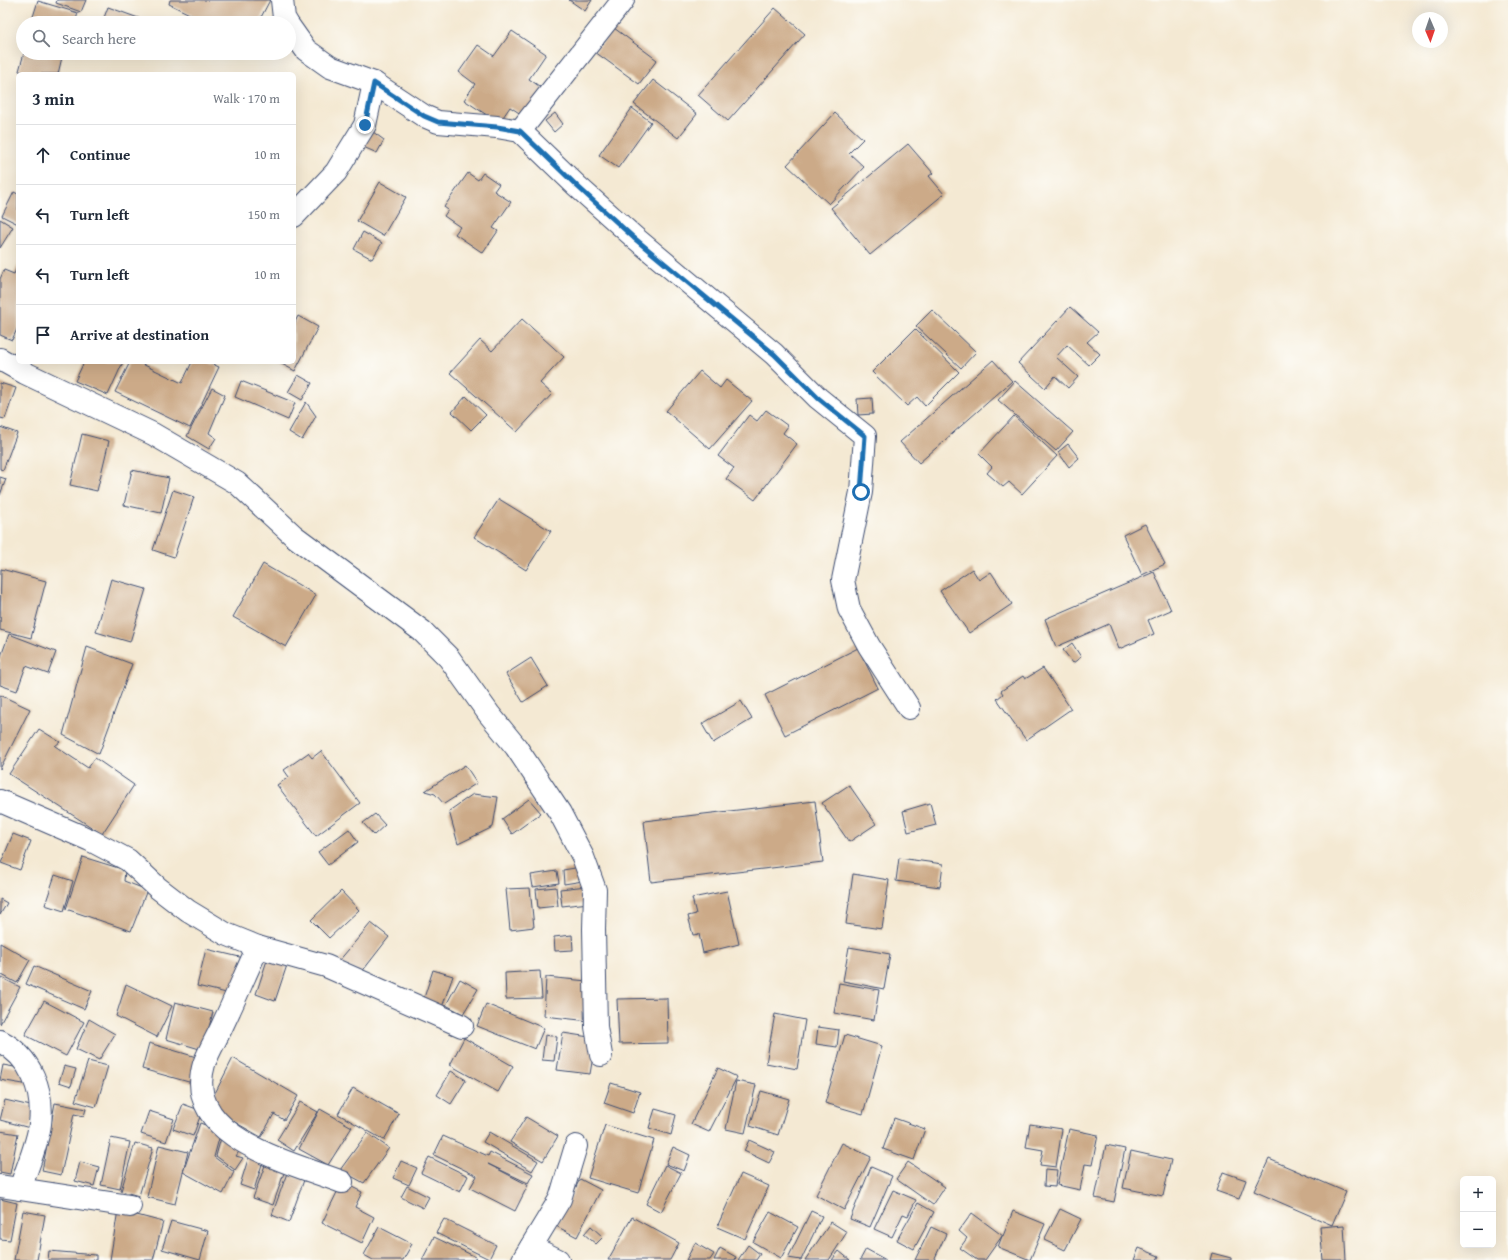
<!DOCTYPE html>
<html lang="en">
<head>
<meta charset="utf-8">
<style>
	:root { --surface:#fff; --page:#f6f6f7; --text:#1f2937; --muted:#747a83; --line:#e0e1e3 }
	body { margin:0; font-family:"Gentium Book Plus",serif; background:var(--page); color:var(--text) }
	.controls { position:absolute; right:12px; bottom:12px; display:grid; overflow:hidden; border-radius:6px; box-shadow:0 4px 16px #0002 }
	.controls button { width:36px; height:36px; display:grid; place-items:center; padding:0; border:0; border-bottom:1px solid var(--line); background:var(--surface); color:var(--text); font:20px sans-serif }
	.compass { position:absolute; left:1412px; top:12px; width:36px; height:36px; border-radius:50%; background:var(--surface); box-shadow:0 4px 16px #0002; rotate:178deg }
	.stop { position:absolute; width:12px; height:12px; margin:-9px; border:3px solid #1f6fb2; border-radius:50%; background:#fff }
	.stop.end { background:#1f6fb2; border-color:#fff; box-shadow:0 1px 4px #0008 }
	.list { margin:0; padding:0; list-style:none }
	h2 { display:flex; justify-content:space-between; align-items:center; height:52px; margin:0; padding:0 16px; font-size:17px }
	h2 small { font-size:13px; font-weight:400; color:var(--muted) }
	.list li { display:grid; grid-template-columns:26px 1fr auto; gap:12px; align-items:center; box-sizing:border-box; height:60px; padding:0 16px; border-top:1px solid var(--line) }
	.list b { display:block; font-size:15px; white-space:nowrap }
	.list em { font-size:13px; font-style:normal; color:var(--muted) }
	.icon { flex:none; width:22px; height:22px; fill:none; stroke:currentColor; stroke-width:2; stroke-linecap:round; stroke-linejoin:round }
	.map { position:relative; flex:none; width:1508px; height:1260px; overflow:hidden }
	.search { position:absolute; background:var(--surface); box-shadow:0 4px 16px #0002; left:16px; top:16px; width:280px; height:44px; display:flex; align-items:center; gap:10px; box-sizing:border-box; padding:0 14px; border-radius:22px; color:var(--muted); font-size:15px }
	.panel { position:absolute; background:var(--surface); box-shadow:0 4px 16px #0002; left:16px; top:72px; width:280px; height:292px; border-radius:6px }
	.map>svg:first-child { display:block }
	.building { fill:#ca8 }
	.lines { fill:none; stroke-linecap:round; stroke-linejoin:round }
	.minor-casing { stroke:#3c4b70; stroke-width:24 }
	.minor { stroke:#fff; stroke-width:22 }
	.route { stroke:#1f6fb2; stroke-width:5 }
</style>
</head>
<body>
<div class="map">
<svg width="1508" height="1260" viewBox="0 0 1508 1260">
	<rect width="100%" height="100%" fill="#fdfcf7"/>
	<filter id="ink" filterUnits="userSpaceOnUse"><feTurbulence type="fractalNoise" baseFrequency=".025" numOctaves="2"/><feDisplacementMap in="SourceGraphic" scale="8" xChannelSelector="R" yChannelSelector="G"/><feConvolveMatrix kernelMatrix="1 2 1 2 8 2 1 2 1" color-interpolation-filters="sRGB"/></filter>
	<filter id="wash" filterUnits="userSpaceOnUse"><feTurbulence type="fractalNoise" baseFrequency=".012" numOctaves="4" result="noise"/><feDisplacementMap in="SourceGraphic" scale="16" xChannelSelector="R" yChannelSelector="G"/><feGaussianBlur stdDeviation="0.9" result="paint"/><feColorMatrix in="noise" values="0 0 0 0 0 0 0 0 0 0 0 0 0 0 0 0 0 1.4 0 .05"/><feComposite in="paint" operator="in"/></filter>
	<g filter="url(#wash)">
		<rect width="100%" height="100%" fill="#f4e9d3"/>
		<g id="blocks">
			<!-- building -->
			<g class="building">
				<polygon points="57,0 86,0 81,12 56,3"/>
				<polygon points="170,0 270,0 258,23 208,23 169,4"/>
				<polygon points="569,0 592,0 585,11"/>
				<polygon points="38,1 78,13 75,23 31,23"/>
				<polygon points="108,7 152,23 102,23"/>
				<polygon points="775,8 805,34 728,121 698,95"/>
				<polygon points="614,28 657,60 639,84 595,52"/>
				<polygon points="512,31 546,54 529,79 546,91 527,118 510,107 499,123 464,100 475,84 459,72 478,45 494,56"/>
				<polygon points="24,53 63,53 58,74 28,74 19,71"/>
				<polygon points="653,80 697,114 678,138 634,104"/>
				<polygon points="632,108 651,122 618,168 599,155"/>
				<polygon points="555,113 563,124 554,132 545,121"/>
				<polygon points="835,113 863,139 849,153 864,167 829,204 787,165"/>
				<polygon points="369,129 384,140 377,153 361,146"/>
				<polygon points="908,144 933,173 929,176 944,194 870,255 831,208"/>
				<polygon points="468,173 478,180 483,173 499,184 494,191 511,202 493,228 498,231 483,253 455,234 460,227 444,216 448,210 444,207"/>
				<polygon points="380,182 406,197 383,236 357,221"/>
				<polygon points="14,192 18,194 18,224 2,216"/>
				<polygon points="0,219 13,227 0,248"/>
				<polygon points="363,232 382,243 372,259 354,249"/>
				<polygon points="18,265 18,327 12,340 0,335 0,279 4,270 14,274"/>
				<polygon points="1070,307 1098,332 1087,342 1100,354 1089,365 1067,345 1056,357 1078,377 1068,388 1055,376 1045,388 1018,363"/>
				<polygon points="932,310 976,352 961,368 916,326"/>
				<polygon points="298,316 318,327 295,371 278,362 294,362 294,324"/>
				<polygon points="522,319 564,357 540,383 552,394 517,432 450,373 480,340 492,351"/>
				<polygon points="915,329 959,372 925,406 917,397 907,406 872,372"/>
				<polygon points="993,360 1012,381 919,463 900,442"/>
				<polygon points="84,362 123,362 108,395 75,381"/>
				<polygon points="130,362 138,362 182,383 192,362 208,362 219,367 190,428 115,392"/>
				<polygon points="700,371 720,388 726,380 752,401 710,449 666,411"/>
				<polygon points="298,375 312,383 302,400 288,392"/>
				<polygon points="241,381 295,403 288,420 235,397"/>
				<polygon points="1015,381 1073,432 1056,451 998,400"/>
				<polygon points="0,383 16,388 5,419 0,418"/>
				<polygon points="212,388 225,395 209,433 216,438 209,449 187,436"/>
				<polygon points="466,396 486,415 471,430 452,412"/>
				<polygon points="872,398 873,414 858,415 857,399"/>
				<polygon points="306,402 316,416 302,440 289,432"/>
				<polygon points="766,410 788,426 783,433 797,444 755,500 726,479 734,468 718,456 749,415 757,421"/>
				<polygon points="1014,416 1057,456 1022,494 1009,482 1003,487 987,473 992,467 979,454"/>
				<polygon points="0,427 17,433 3,470 0,469"/>
				<polygon points="82,434 109,441 97,491 70,485"/>
				<polygon points="1068,444 1079,458 1069,467 1058,452"/>
				<polygon points="132,470 169,478 161,513 124,505"/>
				<polygon points="0,477 6,479 0,495"/>
				<polygon points="173,490 194,497 174,557 153,550"/>
				<polygon points="499,499 551,531 526,570 474,537"/>
				<polygon points="1145,524 1165,564 1142,575 1123,535"/>
				<polygon points="263,564 316,595 286,647 233,617"/>
				<polygon points="1,569 46,581 31,638 0,630"/>
				<polygon points="972,569 979,580 991,572 1012,604 969,633 940,591"/>
				<polygon points="1154,572 1171,610 1148,620 1154,634 1119,649 1109,624 1056,647 1045,619"/>
				<polygon points="111,579 146,589 130,642 96,632"/>
				<polygon points="9,634 56,652 48,674 26,666 17,691 0,685 0,659"/>
				<polygon points="1072,643 1081,657 1073,663 1063,650"/>
				<polygon points="87,647 132,664 99,754 63,735"/>
				<polygon points="858,648 878,688 785,735 765,695"/>
				<polygon points="531,658 548,686 523,702 506,674"/>
				<polygon points="1043,668 1071,709 1026,740 997,699 1003,694 1001,691 1023,676 1025,679"/>
				<polygon points="0,695 30,709 0,769"/>
				<polygon points="741,701 752,719 713,743 702,724"/>
				<polygon points="39,729 60,742 55,746 88,768 95,758 134,785 102,834 9,774"/>
				<polygon points="321,751 360,803 316,836 277,785 289,777 284,770 308,753 312,758"/>
				<polygon points="465,765 477,783 444,804 435,794 425,791"/>
				<polygon points="849,785 876,824 849,842 822,803"/>
				<polygon points="473,794 498,797 493,827 458,844 449,811"/>
				<polygon points="529,799 541,813 512,834 502,819"/>
				<polygon points="815,801 823,862 651,882 644,821"/>
				<polygon points="930,803 936,825 908,832 903,811"/>
				<polygon points="375,814 385,825 374,835 363,823"/>
				<polygon points="349,829 358,842 328,865 318,852"/>
				<polygon points="13,834 31,841 20,870 1,863"/>
				<polygon points="83,857 125,870 124,881 147,890 131,931 66,909"/>
				<polygon points="899,858 943,864 940,887 896,881"/>
				<polygon points="581,867 583,881 564,884 563,870"/>
				<polygon points="557,871 559,883 533,887 531,875"/>
				<polygon points="853,874 889,880 882,929 846,924"/>
				<polygon points="55,875 73,881 64,911 45,905"/>
				<polygon points="587,886 589,903 562,906 560,889"/>
				<polygon points="556,887 558,906 538,908 536,889"/>
				<polygon points="530,888 534,927 510,930 506,889"/>
				<polygon points="341,891 359,910 329,938 311,920"/>
				<polygon points="727,891 739,944 703,953 699,934 693,935 688,916 696,914 692,898"/>
				<polygon points="0,899 7,903 0,915"/>
				<polygon points="371,923 389,937 361,973 338,962"/>
				<polygon points="572,935 573,950 555,951 554,937"/>
				<polygon points="0,943 30,960 17,983 0,974"/>
				<polygon points="849,947 890,954 884,989 843,981"/>
				<polygon points="206,949 248,959 239,996 197,986"/>
				<polygon points="269,954 288,962 275,1001 256,994"/>
				<polygon points="34,966 92,991 84,1009 26,984"/>
				<polygon points="433,970 453,976 441,1010 422,1004"/>
				<polygon points="540,971 542,998 506,999 505,973"/>
				<polygon points="0,977 20,987 0,1024"/>
				<polygon points="546,977 587,981 589,1021 544,1016"/>
				<polygon points="460,979 478,989 463,1014 446,1005"/>
				<polygon points="839,983 879,990 874,1020 834,1013"/>
				<polygon points="126,984 172,1006 157,1037 116,1016"/>
				<polygon points="667,998 668,1043 619,1044 617,999"/>
				<polygon points="44,1001 84,1022 66,1056 25,1035"/>
				<polygon points="175,1002 213,1012 203,1050 166,1039"/>
				<polygon points="486,1004 544,1028 535,1049 477,1026"/>
				<polygon points="775,1014 805,1020 797,1069 766,1063"/>
				<polygon points="89,1019 115,1034 99,1060 76,1049"/>
				<polygon points="818,1027 839,1030 837,1047 816,1044"/>
				<polygon points="563,1033 596,1038 590,1074 557,1070"/>
				<polygon points="545,1035 557,1037 554,1061 542,1060"/>
				<polygon points="845,1035 882,1046 863,1114 825,1103"/>
				<polygon points="464,1038 513,1066 498,1092 450,1065"/>
				<polygon points="149,1043 203,1059 196,1084 142,1069"/>
				<polygon points="233,1058 298,1096 284,1120 274,1114 261,1137 208,1107"/>
				<polygon points="88,1061 108,1066 96,1107 75,1101"/>
				<polygon points="3,1065 31,1070 29,1085 0,1080"/>
				<polygon points="64,1066 76,1069 71,1086 59,1082"/>
				<polygon points="718,1068 737,1077 709,1132 691,1124"/>
				<polygon points="451,1071 466,1080 451,1104 437,1095"/>
				<polygon points="736,1081 756,1085 745,1133 726,1129"/>
				<polygon points="611,1083 640,1092 633,1113 604,1103"/>
				<polygon points="353,1088 399,1114 384,1140 338,1114"/>
				<polygon points="761,1091 789,1099 778,1135 750,1126"/>
				<polygon points="5,1100 35,1107 30,1128 0,1120"/>
				<polygon points="300,1102 318,1112 294,1151 277,1140"/>
				<polygon points="55,1103 86,1109 84,1116 74,1114 61,1175 42,1171"/>
				<polygon points="183,1104 202,1111 193,1136 173,1129"/>
				<polygon points="320,1109 352,1127 328,1165 299,1149"/>
				<polygon points="655,1109 676,1115 671,1135 649,1128"/>
				<polygon points="149,1111 174,1119 166,1142 141,1134"/>
				<polygon points="526,1117 558,1136 543,1161 510,1142"/>
				<polygon points="894,1118 925,1129 914,1160 883,1149"/>
				<polygon points="200,1123 221,1131 214,1157 234,1172 223,1194 183,1172"/>
				<polygon points="1030,1124 1062,1129 1056,1167 1040,1165 1043,1150 1026,1147"/>
				<polygon points="605,1125 654,1140 638,1193 588,1178"/>
				<polygon points="1069,1129 1098,1135 1092,1165 1085,1164 1080,1190 1057,1185"/>
				<polygon points="0,1131 18,1134 10,1174 0,1172"/>
				<polygon points="489,1132 538,1161 532,1171 483,1142"/>
				<polygon points="367,1133 389,1148 364,1183 340,1170"/>
				<polygon points="443,1136 488,1156 490,1152 533,1174 528,1183 488,1164 528,1185 515,1211 470,1188 477,1176 434,1155"/>
				<polygon points="111,1138 130,1142 120,1189 101,1185"/>
				<polygon points="221,1138 242,1147 236,1156 243,1158 235,1170 216,1156"/>
				<polygon points="749,1140 775,1152 769,1163 744,1151"/>
				<polygon points="135,1143 153,1148 139,1196 121,1191"/>
				<polygon points="842,1143 871,1157 844,1210 816,1195"/>
				<polygon points="159,1145 188,1152 175,1204 147,1197"/>
				<polygon points="1106,1145 1125,1149 1114,1202 1095,1198"/>
				<polygon points="673,1147 690,1155 684,1171 666,1164"/>
				<polygon points="1131,1151 1171,1160 1163,1196 1123,1188"/>
				<polygon points="249,1156 263,1161 254,1190 240,1185"/>
				<polygon points="268,1157 287,1164 273,1205 253,1198"/>
				<polygon points="429,1157 468,1176 460,1192 421,1173"/>
				<polygon points="1269,1159 1346,1192 1332,1225 1254,1191"/>
				<polygon points="401,1161 417,1168 409,1185 393,1178"/>
				<polygon points="80,1162 99,1167 94,1186 75,1181"/>
				<polygon points="908,1162 945,1187 933,1205 896,1179"/>
				<polygon points="665,1165 681,1173 661,1212 646,1204"/>
				<polygon points="871,1167 892,1176 870,1227 850,1219"/>
				<polygon points="1045,1169 1057,1170 1055,1187 1044,1186"/>
				<polygon points="1223,1172 1246,1180 1239,1199 1216,1191"/>
				<polygon points="287,1173 304,1180 289,1222 272,1215"/>
				<polygon points="741,1174 769,1186 745,1239 717,1227"/>
				<polygon points="580,1179 601,1190 577,1237 556,1226"/>
				<polygon points="342,1182 362,1192 355,1207 374,1217 362,1243 322,1223"/>
				<polygon points="407,1186 429,1197 423,1208 401,1197"/>
				<polygon points="893,1190 916,1200 908,1216 903,1214 892,1237 874,1229"/>
				<polygon points="0,1199 17,1203 10,1240 0,1239"/>
				<polygon points="918,1203 934,1212 914,1249 897,1240"/>
				<polygon points="1060,1209 1081,1219 1065,1250 1044,1240"/>
				<polygon points="118,1210 163,1222 153,1260 110,1260"/>
				<polygon points="23,1211 45,1215 37,1260 14,1260"/>
				<polygon points="811,1211 822,1216 801,1260 788,1258"/>
				<polygon points="1013,1211 1045,1224 1030,1260 998,1247 1002,1236 985,1260 977,1260 960,1248 967,1238 959,1231 972,1213 1003,1236"/>
				<polygon points="770,1212 798,1227 781,1258 753,1242"/>
				<polygon points="632,1217 679,1243 670,1260 608,1260"/>
				<polygon points="444,1219 496,1245 489,1259 436,1233"/>
				<polygon points="171,1221 208,1231 200,1260 162,1249"/>
				<polygon points="831,1222 847,1232 829,1260 805,1260"/>
				<polygon points="1344,1225 1346,1260 1323,1260 1320,1227"/>
				<polygon points="591,1226 603,1237 596,1244 584,1234"/>
				<polygon points="379,1227 412,1244 403,1260 373,1260 364,1255"/>
				<polygon points="931,1227 946,1234 934,1260 915,1260"/>
				<polygon points="434,1237 476,1257 474,1260 422,1260"/>
				<polygon points="695,1243 714,1254 710,1260 686,1260"/>
				<polygon points="748,1245 760,1254 756,1260 738,1260"/>
				<polygon points="720,1248 736,1257 735,1260 714,1260"/>
				<polygon points="1139,1248 1159,1256 1157,1260 1134,1260"/>
				<polygon points="866,1249 886,1260 860,1260"/>
				<polygon points="49,1251 96,1255 96,1260 48,1260"/>
				<polygon points="839,1251 850,1260 832,1260"/>
				<polygon points="1212,1253 1231,1258 1231,1260 1210,1260"/>
			</g>
		</g>
	</g>
	<g filter="url(#ink)">
		<use href="#blocks" fill-opacity="0" stroke="#3c4b70" stroke-width="1"/>
		<g class="lines">
			<!-- minor casing -->
			<g class="minor-casing">
				<g id="minor">
					<polyline points="282,0 284,18 287,23"/>
					<polyline points="289,26 306,50 330,67 374,83 424,116 438,122 497,127 520,131 577,186 634,237 774,354 818,398 865,436 861,492 843,580 849,609 869,646 909,708"/>
					<polyline points="520,131 623,0"/>
					<polyline points="294,216 336,172 365,125 374,83"/>
					<polyline points="0,359 25,373 153,434 237,483 294,536 422,631 449,658 489,714 516,747 560,813 583,857 595,890 594,929 596,1027 601,1055"/>
					<polyline points="0,801 90,840 128,860 158,888 188,911 226,934 258,947 326,966 462,1026"/>
					<path d="M258 947C246 972 236 997 224 1022 218 1036 209 1050 204 1064 182 1138 293 1163 342 1182"/>
					<path d="M0 1041C31 1057 44 1091 40 1124 38 1143 26 1170 20 1189"/>
					<polyline points="0,1186 130,1206"/>
					<polyline points="531,1247 558,1260"/>
					<polyline points="523,1260 560,1199 576,1146"/>
				</g>
			</g>
			<!-- minor -->
			<use href="#minor" class="minor"/>
		</g>
	</g>
	<g class="lines" filter="url(#ink)">
		<!-- route -->
		<polyline class="route" points="365,125 374,83 424,116 438,122 497,127 520,131 577,186 634,238 774,354 818,398 865,436 861,492"/>
	</g>
</svg>
<div class="controls">
<button>+</button>
<button>−</button>
</div>
<svg class="compass" viewBox="-18 -18 36 36"><path d="M0-13l5 13h-10z" fill="#e53935"/><path d="M0 13l5-13h-10z" fill="#747a83"/></svg>
<div class="stop" style="left:861px;top:492px"></div>
<div class="stop end" style="left:365px;top:125px"></div>
<div class="search"><svg class="icon" aria-label="search" viewBox="0 0 24 24"><circle cx="10" cy="10" r="6"/><path d="M15 15l6 6"/></svg>Search here</div>
<section class="panel">
<h2>3 min<small>Walk · 170 m</small></h2>
<ul class="list">
<li><svg class="icon" aria-label="ahead" viewBox="0 0 24 24"><path d="M12 20V5M6 11l6-6 6 6"/></svg><div><b>Continue</b></div><em>10 m</em></li>
<li><svg class="icon" aria-label="left" viewBox="0 0 24 24"><path d="M17 20v-9H6M10 6l-5 5 5 5"/></svg><div><b>Turn left</b></div><em>150 m</em></li>
<li><svg class="icon" aria-label="left" viewBox="0 0 24 24"><path d="M17 20v-9H6M10 6l-5 5 5 5"/></svg><div><b>Turn left</b></div><em>10 m</em></li>
<li><svg class="icon" aria-label="arrive" viewBox="0 0 24 24"><path d="M6 21V4h12l-3 4 3 4H6"/></svg><div><b>Arrive at destination</b></div></li>
</ul>
</section>
</div>
</body>
</html>
